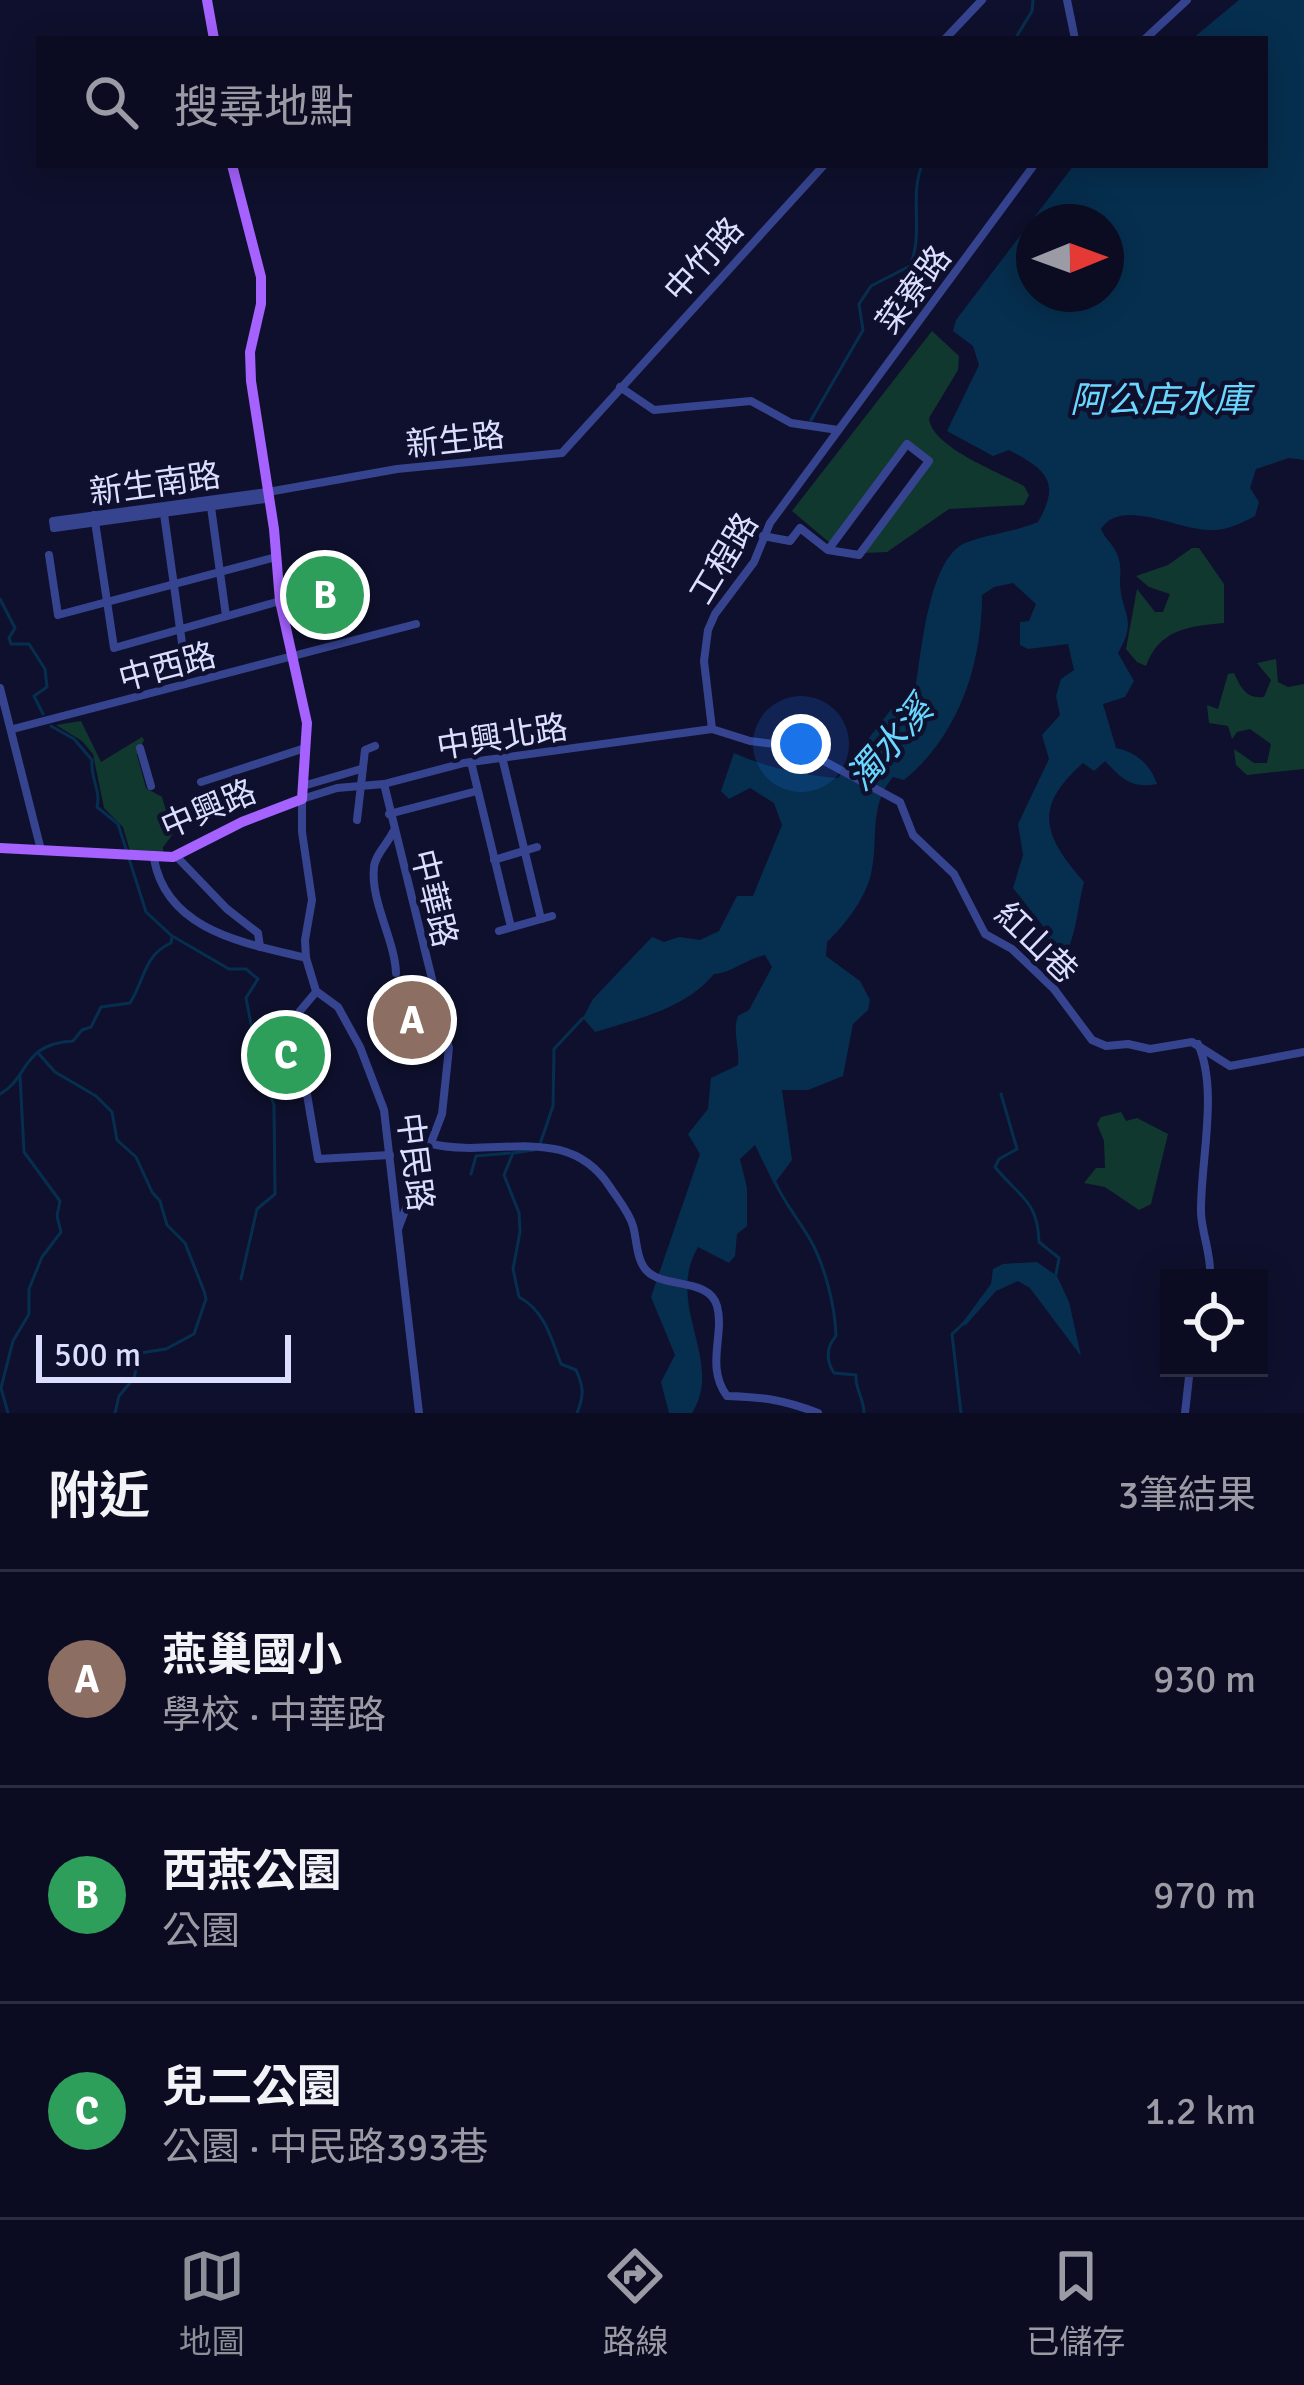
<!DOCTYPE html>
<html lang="zh-TW">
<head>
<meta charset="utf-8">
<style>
	:root { --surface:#0b0c22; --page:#191a2f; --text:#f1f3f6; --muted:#9a9ba5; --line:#2b2c40; --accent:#8c9099 }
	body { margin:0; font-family:Signika,"Noto Sans TC",sans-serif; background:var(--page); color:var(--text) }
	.controls { position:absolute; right:36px; bottom:36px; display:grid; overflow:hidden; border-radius:0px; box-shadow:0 6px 30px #0003 }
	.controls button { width:108px; height:108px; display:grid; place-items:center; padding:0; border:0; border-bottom:3px solid var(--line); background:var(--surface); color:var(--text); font:60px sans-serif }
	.compass { position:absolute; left:1016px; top:204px; width:108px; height:108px; border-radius:50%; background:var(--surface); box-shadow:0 6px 30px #0003; rotate:89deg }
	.scale { position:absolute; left:36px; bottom:30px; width:255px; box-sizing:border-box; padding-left:12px; border:6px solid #dbdeff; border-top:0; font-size:33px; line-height:42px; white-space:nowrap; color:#dbdeff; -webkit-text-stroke:9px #0f102d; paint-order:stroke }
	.you { position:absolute; left:801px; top:744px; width:42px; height:42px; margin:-30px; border:9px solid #fff; border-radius:50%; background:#1a73e8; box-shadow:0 0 0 18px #1a73e833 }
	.badge { display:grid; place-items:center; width:78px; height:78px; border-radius:50%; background:var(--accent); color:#fff; font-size:39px; font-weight:700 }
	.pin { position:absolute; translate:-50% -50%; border:6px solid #fff; box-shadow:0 3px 12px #0006 }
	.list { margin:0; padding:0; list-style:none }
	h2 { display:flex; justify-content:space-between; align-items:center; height:156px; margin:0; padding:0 48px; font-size:51px }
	h2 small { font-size:39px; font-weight:400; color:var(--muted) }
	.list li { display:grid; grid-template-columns:78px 1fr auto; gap:36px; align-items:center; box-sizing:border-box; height:216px; padding:0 48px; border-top:3px solid var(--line) }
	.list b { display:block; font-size:45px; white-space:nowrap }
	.list p { margin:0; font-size:39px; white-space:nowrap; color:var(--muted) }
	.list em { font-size:39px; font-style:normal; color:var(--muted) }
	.icon { flex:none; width:66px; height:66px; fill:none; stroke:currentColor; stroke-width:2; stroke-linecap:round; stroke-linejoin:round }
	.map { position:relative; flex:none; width:1304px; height:1413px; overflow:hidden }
	.search { position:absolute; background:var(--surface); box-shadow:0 6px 30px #0003; left:36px; right:36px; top:36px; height:132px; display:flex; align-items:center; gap:30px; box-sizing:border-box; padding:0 42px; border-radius:0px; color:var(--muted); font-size:45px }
	.sheet { height:804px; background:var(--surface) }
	nav { display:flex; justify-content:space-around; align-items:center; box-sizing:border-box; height:168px; border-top:3px solid var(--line); background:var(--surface); font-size:33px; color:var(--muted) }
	nav a { display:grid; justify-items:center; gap:6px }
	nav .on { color:var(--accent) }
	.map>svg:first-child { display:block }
	.green { fill:#11382f }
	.water { fill:#062f4f; fill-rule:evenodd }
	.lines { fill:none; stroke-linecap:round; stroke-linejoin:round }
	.stream { stroke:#062f4f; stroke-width:3 }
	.minor { stroke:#364490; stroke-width:8 }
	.major { stroke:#a562ff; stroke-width:10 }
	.labels { text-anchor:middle; stroke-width:9; stroke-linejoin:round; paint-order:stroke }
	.street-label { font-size:33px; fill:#dbdeff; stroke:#0f102d }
	.water-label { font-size:36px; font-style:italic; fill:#69d8ff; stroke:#0f102d }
</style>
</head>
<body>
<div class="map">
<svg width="1304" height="1413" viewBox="0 0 1304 1413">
	<rect width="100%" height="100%" fill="#0f102d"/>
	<!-- green -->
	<g class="green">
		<path d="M932 331 959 356 958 370 929 418C931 447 999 472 1024 486L1029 495 1024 505 949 509 887 552 864 553 932 462 906 442 830 543 792 511Z"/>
		<path d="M1192 548H1199L1224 584V623C1190 626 1159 629 1146 666L1137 662 1126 649 1137 589 1155 612H1163L1170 594 1149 587 1136 576 1168 565Z"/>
		<path d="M1276 659 1278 682 1288 687 1304 684V769L1247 775 1236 765 1234 749 1254 763H1267L1271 744 1250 729 1237 732 1232 739 1228 726 1209 723 1207 705 1218 709 1228 674 1234 673C1241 688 1246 699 1264 697L1271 680 1257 663Z"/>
		<polygon points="81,721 101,762 142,737 144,740 137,755 146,788 162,797 173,834 163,847 163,854 130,851 123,827 104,808 93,754 82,741 56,725"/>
		<polygon points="1121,1112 1126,1121 1137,1118 1168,1134 1151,1204 1139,1210 1105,1187 1084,1183 1096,1168 1105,1168 1104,1141 1097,1124 1101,1117"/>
	</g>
	<!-- water -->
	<g class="water">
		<path d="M1239 0H1304V460L1289 458 1256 469 1250 488 1259 502 1255 516C1240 524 1226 531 1209 530 1178 530 1121 497 1101 529 1105 539 1113 544 1117 554 1122 565 1120 573 1120 584 1122 616 1138 618 1118 653L1134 681 1125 697 1103 704 1116 748C1136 752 1151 765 1157 784 1132 789 1122 779 1105 761L1094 771 1083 763C1032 808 1044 836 1084 882 1077 907 1076 951 1055 967L1045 956 1043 926 1013 888 1023 855 1018 824 1049 759 1042 735 1060 715 1056 696 1061 679 1074 670 1068 644 1028 649 1020 645V622L1029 621 1036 604 1013 583 994 587 982 595C982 664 959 735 904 780L893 777C867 807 880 842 870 878 863 901 845 925 827 942L826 956 860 981 870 1000 868 1010 853 1024 843 1076 808 1090H782L792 1160 774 1184 755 1145 740 1159 747 1188V1226L737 1234 735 1256 729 1263 698 1247C664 1305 725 1361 692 1413H669L661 1382 675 1355 651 1297 700 1154 688 1134 708 1109 711 1078 738 1065C740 1047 732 1033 738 1016L749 1010 772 967 765 955C746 959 732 973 714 974 685 1009 637 1019 595 1032L583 1018 593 999 652 937 664 942 679 937 700 940 719 931 737 896H753L782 825 774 803 750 788 729 799 721 791 734 753C767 768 803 775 838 778L893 707 915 692C921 656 928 559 965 543 988 534 1015 532 1038 522 1062 481 1045 469 1009 450L993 456 947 431 979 365 973 346 953 331 956 320 1074 165H1265V39H1192ZM1034 222H1106V294H1034Z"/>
		<polygon points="1037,1262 1057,1276 1069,1302 1081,1356 1030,1288 1018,1281 996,1291 965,1326 963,1322 991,1284 993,1269 1003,1264"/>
	</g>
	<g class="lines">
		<!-- stream -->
		<g class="stream">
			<polyline points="1015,39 1032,11 1033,0"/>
			<path d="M811 420 863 330 859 304 871 286 910 266C924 233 909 197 922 165"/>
			<polyline points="0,599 15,628 9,638 11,644 29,644 45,669 47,687 34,696 43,714"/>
			<polyline points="174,937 229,969 246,969 258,979 246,998 259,1065 274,1105 275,1194 257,1209 241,1279"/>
			<polyline points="39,1054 55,1072 96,1096 112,1112 117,1140 136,1157 152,1192 160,1201 167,1225 185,1243 204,1291 206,1299 194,1334 166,1349 140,1353 134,1378 119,1396 115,1413"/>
			<path d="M0 1094C30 1077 21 1044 73 1041L82 1030 91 1027 101 1007 130 1003C145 979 144 955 171 943L172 936 146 912 118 824 97 807C101 790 90 778 92 760L74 739 51 726"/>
			<path d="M1001 1094 1017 1149 999 1159 995 1167C1019 1197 1038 1200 1039 1242L1059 1258 1056 1274"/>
			<polyline points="540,1144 553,1106 554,1049 583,1018"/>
			<path d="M534 1150 513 1153 504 1175 519 1213 520 1232 513 1269 519 1297C545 1311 551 1338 561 1364L576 1370C584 1387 584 1396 577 1413"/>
			<polyline points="471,1174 476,1156 510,1153"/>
			<path d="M775 1182C785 1204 799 1220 811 1241 825 1267 835 1305 836 1336 826 1347 826 1361 834 1373L856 1375C855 1390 864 1398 864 1413"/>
			<polyline points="8,1413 1,1388 13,1341 29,1314 29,1289 42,1257 61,1232 57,1216 60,1201 24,1152 20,1076"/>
			<polyline points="961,1413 952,1334 967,1320"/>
		</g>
		<!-- minor -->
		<g class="minor">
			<polyline points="1067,0 1075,39"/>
			<polyline points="945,39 982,0"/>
			<polyline points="1145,39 1187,0"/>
			<polyline points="620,387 654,410 751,401 791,423 838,430"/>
			<polyline points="211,507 226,616"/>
			<polyline points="164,514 182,643"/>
			<polyline points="94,515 114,648 280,601"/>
			<polyline points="54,528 53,521 268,492 397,469 562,453 824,165"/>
			<polyline points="54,528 265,499 267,493"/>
			<polyline points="763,536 790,541 800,528 828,550 859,555 929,461 907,444 828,550"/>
			<polyline points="49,555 58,615 276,557"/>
			<polyline points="0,688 41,850"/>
			<polyline points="13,729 416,624"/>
			<polyline points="712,729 704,661 708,630 715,614 754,562 770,523 1034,165"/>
			<polyline points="140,748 151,786"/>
			<polyline points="502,757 541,919"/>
			<polyline points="471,762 511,927"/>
			<polyline points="201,782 305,748"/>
			<polyline points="384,784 449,1048 442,1114 398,1229"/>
			<polyline points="303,786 361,769"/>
			<polyline points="389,814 477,791"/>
			<polyline points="357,820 365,750 375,746"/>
			<path d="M393 832C388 843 375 855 374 867 370 901 395 940 396 973"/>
			<polyline points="176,856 227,909 258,933 260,947"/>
			<path d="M154 859C167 931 245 943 306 958"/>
			<polyline points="494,860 537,847"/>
			<polyline points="499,931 552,916"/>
			<polyline points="316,992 294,1018 318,1159 390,1155"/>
			<path d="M1198 1044C1219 1090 1200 1163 1201 1213 1202 1235 1212 1256 1210 1278"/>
			<path d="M432 1144C495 1159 567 1121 610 1187 617 1198 629 1212 633 1226 637 1240 636 1258 646 1270 663 1289 709 1277 717 1306 725 1334 705 1367 727 1396 764 1397 784 1400 818 1413"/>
			<polyline points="419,1413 384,1110 360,1047 338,1007 316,991 306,958 305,940 312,900 302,832 302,799 337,788 384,784 464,763 712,729 750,741 798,747 900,802 913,835 954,874 985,934 1012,949 1054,989 1092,1040 1106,1046 1128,1044 1150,1049 1192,1042 1230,1066 1304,1052"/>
			<polyline points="1185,1413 1190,1368"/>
		</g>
		<!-- major -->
		<g class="major">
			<polyline points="207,0 214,39"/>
			<polyline points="0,848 173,857 242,822 302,799 307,723 280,601 274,529 251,381 250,352 261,304 261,277 232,165"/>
		</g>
	</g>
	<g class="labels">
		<!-- street labels -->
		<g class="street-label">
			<text transform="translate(703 259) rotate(-48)" y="12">中竹路</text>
			<text transform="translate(913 289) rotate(-53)" y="12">菜寮路</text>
			<text transform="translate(455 439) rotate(-6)" y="12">新生路</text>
			<text transform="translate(155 483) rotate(-8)" y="12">新生南路</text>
			<text transform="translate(723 558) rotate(-59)" y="12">工程路</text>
			<text transform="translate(167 666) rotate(-15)" y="12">中西路</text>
			<text transform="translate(502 736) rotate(-9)" y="12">中興北路</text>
			<text transform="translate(208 808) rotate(-23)" y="12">中興路</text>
			<text transform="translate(435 898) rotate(76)" y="12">中華路</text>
			<text transform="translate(1037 942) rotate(44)" y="12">紅山巷</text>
			<text transform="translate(416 1162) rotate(83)" y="12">中民路</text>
		</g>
		<!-- water labels -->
		<g class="water-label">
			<text x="1160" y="412">阿公店水庫</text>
			<text transform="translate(889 743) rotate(-49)" y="13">濁水溪</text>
		</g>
	</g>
</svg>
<div class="controls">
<button><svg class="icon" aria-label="locate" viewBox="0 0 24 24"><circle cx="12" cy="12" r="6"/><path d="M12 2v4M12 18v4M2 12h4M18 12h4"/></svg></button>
</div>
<svg class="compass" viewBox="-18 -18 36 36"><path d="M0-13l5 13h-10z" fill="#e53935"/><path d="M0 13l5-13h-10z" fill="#9a9ba5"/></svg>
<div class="scale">500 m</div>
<div class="you"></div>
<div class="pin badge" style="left:412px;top:1020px;background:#8d6e63">A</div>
<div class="pin badge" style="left:325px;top:595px;background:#2e9e5b">B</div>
<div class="pin badge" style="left:286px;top:1055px;background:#2e9e5b">C</div>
<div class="search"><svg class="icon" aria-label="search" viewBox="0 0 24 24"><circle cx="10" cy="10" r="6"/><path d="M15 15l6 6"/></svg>搜尋地點</div>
</div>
<section class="sheet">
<h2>附近<small>3筆結果</small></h2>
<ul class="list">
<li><span class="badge" style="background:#8d6e63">A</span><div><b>燕巢國小</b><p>學校 · 中華路</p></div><em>930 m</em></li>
<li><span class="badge" style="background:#2e9e5b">B</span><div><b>西燕公園</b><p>公園</p></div><em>970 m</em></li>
<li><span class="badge" style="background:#2e9e5b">C</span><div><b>兒二公園</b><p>公園 · 中民路393巷</p></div><em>1.2 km</em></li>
</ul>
</section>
<nav>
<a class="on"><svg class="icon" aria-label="map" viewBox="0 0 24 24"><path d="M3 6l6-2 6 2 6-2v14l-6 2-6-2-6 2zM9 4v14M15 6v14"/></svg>地圖</a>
<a><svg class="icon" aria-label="directions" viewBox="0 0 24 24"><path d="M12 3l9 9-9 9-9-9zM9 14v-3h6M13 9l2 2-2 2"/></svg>路線</a>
<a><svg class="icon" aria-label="saved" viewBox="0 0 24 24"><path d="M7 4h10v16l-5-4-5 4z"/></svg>已儲存</a>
</nav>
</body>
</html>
